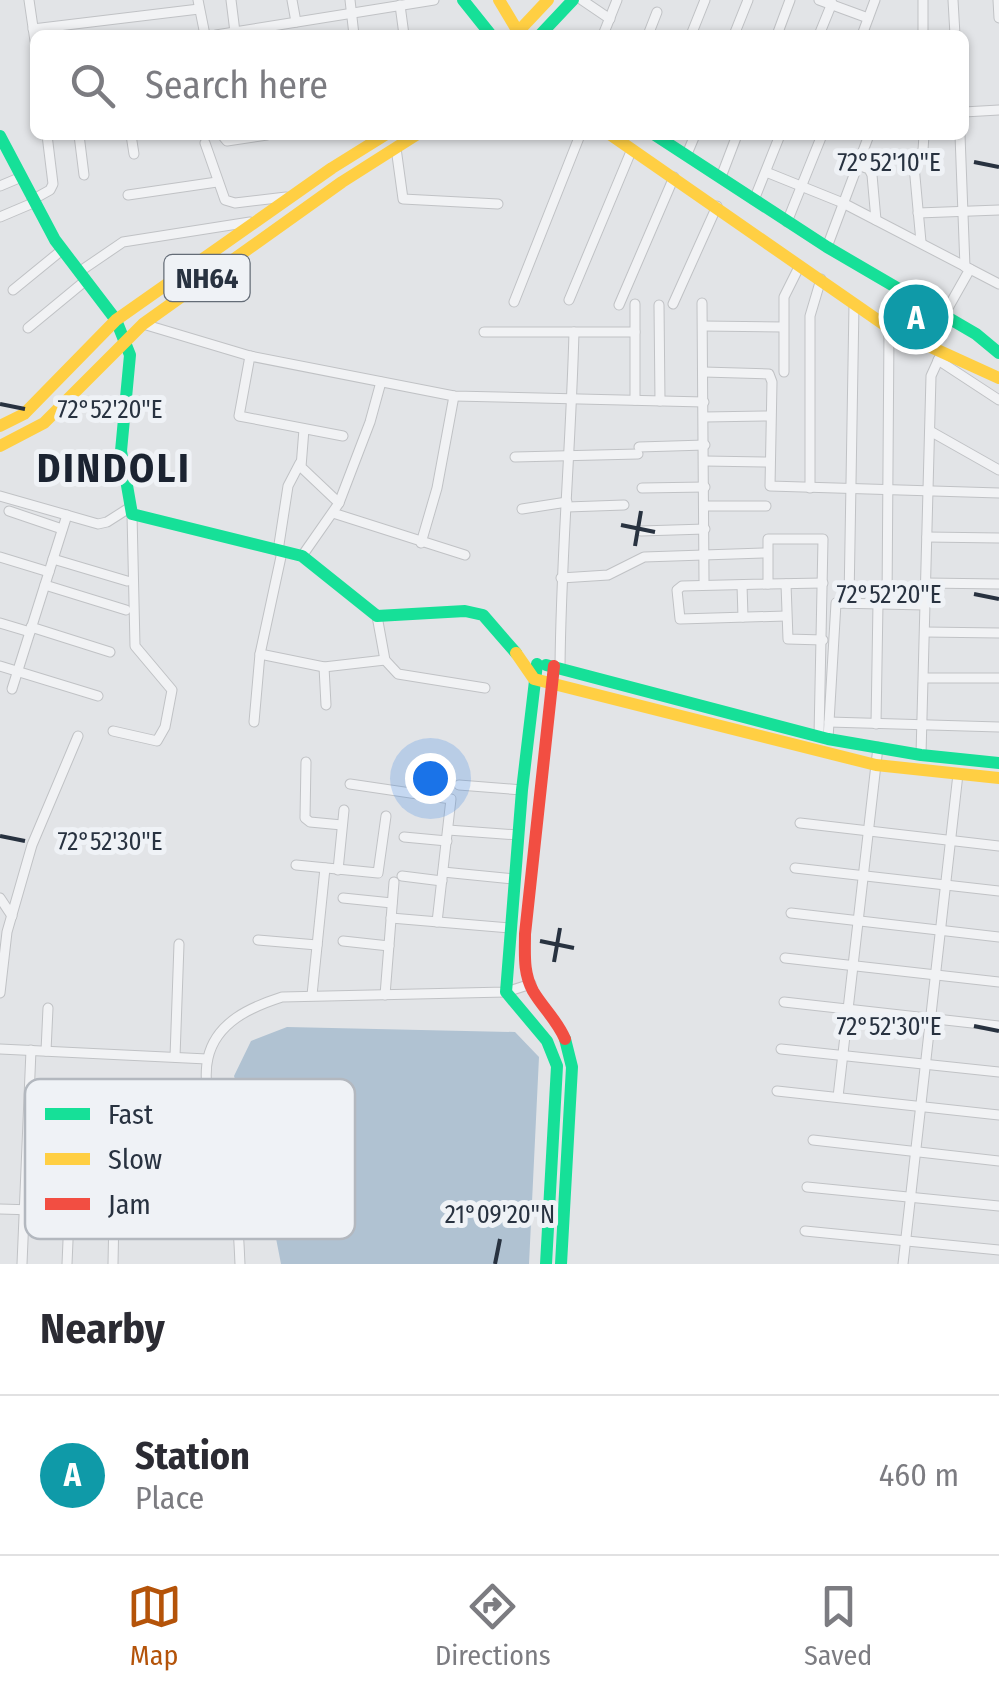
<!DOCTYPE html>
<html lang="en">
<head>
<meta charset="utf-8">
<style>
	:root { --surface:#fff; --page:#f7f7f7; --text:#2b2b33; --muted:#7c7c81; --line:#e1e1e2; --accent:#b45309 }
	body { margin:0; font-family:"Fira Sans Condensed",sans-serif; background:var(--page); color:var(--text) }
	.you { position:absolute; left:430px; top:778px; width:35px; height:35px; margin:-25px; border:8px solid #fff; border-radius:50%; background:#1a73e8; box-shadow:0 0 0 15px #1a73e833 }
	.badge { display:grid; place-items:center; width:65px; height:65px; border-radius:50%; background:var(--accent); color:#fff; font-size:32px; font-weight:700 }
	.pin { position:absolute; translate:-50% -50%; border:5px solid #fff; box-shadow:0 2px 10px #0006 }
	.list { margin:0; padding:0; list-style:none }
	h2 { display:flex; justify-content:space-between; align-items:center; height:130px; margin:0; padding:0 40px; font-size:42px }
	h2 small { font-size:32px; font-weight:400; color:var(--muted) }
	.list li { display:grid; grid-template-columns:65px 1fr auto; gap:30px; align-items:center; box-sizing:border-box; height:160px; padding:0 40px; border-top:2px solid var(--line) }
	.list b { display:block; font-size:38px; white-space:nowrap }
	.list p { margin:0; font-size:32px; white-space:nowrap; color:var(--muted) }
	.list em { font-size:32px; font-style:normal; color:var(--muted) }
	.icon { flex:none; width:55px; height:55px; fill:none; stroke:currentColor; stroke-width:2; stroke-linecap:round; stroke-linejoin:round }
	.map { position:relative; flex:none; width:999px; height:1264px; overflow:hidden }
	.search { position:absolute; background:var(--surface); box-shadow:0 2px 8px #0004; left:30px; right:30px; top:30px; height:110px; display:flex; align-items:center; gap:25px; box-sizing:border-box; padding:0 35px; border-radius:15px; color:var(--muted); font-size:38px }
	.sheet { height:290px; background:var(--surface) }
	nav { display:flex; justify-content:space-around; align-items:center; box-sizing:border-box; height:140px; border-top:2px solid var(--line); background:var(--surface); font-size:28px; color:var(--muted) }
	nav a { display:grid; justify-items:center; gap:5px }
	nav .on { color:var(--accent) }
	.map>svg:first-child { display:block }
	.water { fill:#b0c2d2 }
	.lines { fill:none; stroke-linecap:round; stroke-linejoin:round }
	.street-casing { stroke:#c0c2c5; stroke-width:11 }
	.street { stroke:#f1f2f4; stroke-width:9 }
	.fast { stroke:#16e098; stroke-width:12 }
	.slow { stroke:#ffcf43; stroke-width:12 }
	.jam { stroke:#f24e42; stroke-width:12 }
	.ticks { fill:none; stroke:#283240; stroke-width:4 }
	.labels { text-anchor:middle; stroke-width:10; stroke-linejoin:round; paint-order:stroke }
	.shield { fill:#eff2f6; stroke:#646c77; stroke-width:2.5 }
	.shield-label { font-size:28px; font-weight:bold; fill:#283240 }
	.district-label { font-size:40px; font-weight:bold; letter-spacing:2.5px; fill:#1b2331; stroke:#eff2f6 }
	.key { fill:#eff2f6; stroke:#b3b8bf; stroke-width:2.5 }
	.key-label { font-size:28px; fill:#283240 }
	.ticks-label { font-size:25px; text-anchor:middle; fill:#283240; stroke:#eff2f6; stroke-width:10; stroke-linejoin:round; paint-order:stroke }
</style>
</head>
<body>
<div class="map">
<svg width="999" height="1264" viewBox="0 0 999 1264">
	<rect width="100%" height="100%" fill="#e2e4e7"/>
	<!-- water -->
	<polygon class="water" points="287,1027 515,1032 539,1057 529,1264 281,1264 261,1161 234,1076 251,1041"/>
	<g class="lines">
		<!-- street casing -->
		<g class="street-casing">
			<g id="street">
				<polyline points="29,0 35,41"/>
				<polyline points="198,0 205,35"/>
				<polyline points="231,0 235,32"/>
				<polyline points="292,0 296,22"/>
				<polyline points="350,0 354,35"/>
				<polyline points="582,0 610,19"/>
				<polyline points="819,0 868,18"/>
				<polyline points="923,0 923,35"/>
				<polyline points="953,0 955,35"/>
				<polyline points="998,0 999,18"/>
				<polyline points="400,5 404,35"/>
				<polyline points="33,29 199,9"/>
				<polyline points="216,35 434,0"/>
				<polyline points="603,35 617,0"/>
				<polyline points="648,35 657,12"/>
				<polyline points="691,35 705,0"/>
				<polyline points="734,35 748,0"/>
				<polyline points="777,35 790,0"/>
				<polyline points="819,35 832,3"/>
				<polyline points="862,35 875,0"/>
				<polyline points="964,112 999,110"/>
				<polyline points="79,135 84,175"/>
				<polyline points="131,135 134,154"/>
				<polyline points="222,135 227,141 267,135"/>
				<polyline points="960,135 965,267"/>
				<polyline points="205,143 225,200 235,203 286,197"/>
				<polyline points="396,148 403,199 498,204"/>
				<polyline points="923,150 924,135"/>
				<polyline points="687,154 695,135"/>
				<polyline points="913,155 921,242"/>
				<polyline points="858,165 869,169 872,175 876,220"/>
				<polyline points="766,172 843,203 999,284"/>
				<polyline points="721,177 737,135"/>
				<polyline points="0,186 19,178"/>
				<polyline points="128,195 217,182"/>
				<polyline points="32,200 50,190 53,184 47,135"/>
				<polyline points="754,200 780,135"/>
				<polyline points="918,213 999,210"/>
				<polyline points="0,217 33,203"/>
				<polyline points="787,222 822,135"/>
				<polyline points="827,247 869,135"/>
				<polyline points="79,272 123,242 250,222"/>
				<polyline points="13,290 62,250"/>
				<polyline points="569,300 632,149"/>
				<polyline points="514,302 580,135"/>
				<polyline points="702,303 704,580"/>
				<polyline points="635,304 635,400"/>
				<polyline points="673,304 717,206"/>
				<polyline points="619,305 674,177"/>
				<polyline points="659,305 660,401"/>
				<polyline points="944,315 970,269"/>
				<polyline points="143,324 250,356 454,396 704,402"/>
				<polyline points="703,326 783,327"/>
				<polyline points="28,328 85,281"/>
				<polyline points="484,332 635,332"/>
				<polyline points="250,356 239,416 343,436"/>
				<polyline points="938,360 999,400"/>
				<polyline points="704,372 769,374 772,382 770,486 999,493"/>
				<polyline points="784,372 784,297 799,267"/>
				<polyline points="705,417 770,416"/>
				<polyline points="304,429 301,467 339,503"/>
				<polyline points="930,431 999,470"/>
				<polyline points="639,447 705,445"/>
				<polyline points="515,457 638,454"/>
				<polyline points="705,461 768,462"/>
				<polyline points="642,488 705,487"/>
				<polyline points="810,488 810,316 821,279"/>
				<polyline points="0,496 98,524 107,522 129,508"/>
				<polyline points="705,506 766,506"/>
				<polyline points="567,507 624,505"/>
				<polyline points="522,509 567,502"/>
				<polyline points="9,511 62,529"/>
				<polyline points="333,513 465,555"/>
				<polyline points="641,531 705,529"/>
				<polyline points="927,537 999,538"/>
				<polyline points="421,543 437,488 454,396"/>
				<polyline points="278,551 288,486 300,463"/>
				<polyline points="302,556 339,503 370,422 381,382"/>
				<polyline points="0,557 49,572"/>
				<polyline points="53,559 127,581"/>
				<polyline points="561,578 608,575 644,557 763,553"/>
				<polyline points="926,583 999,584"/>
				<polyline points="768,584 823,583"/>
				<polyline points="786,584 788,639 823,640"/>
				<polyline points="45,585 126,610"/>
				<polyline points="742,585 743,617"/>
				<polyline points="849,601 854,304"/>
				<polyline points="887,603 889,328"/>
				<polyline points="377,616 385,660 398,674 485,688"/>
				<polyline points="786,616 680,619 677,590 682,586 768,584 768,539 823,539 819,736"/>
				<polyline points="0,623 30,632"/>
				<polyline points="31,627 110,652"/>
				<polyline points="925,632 999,633"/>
				<polyline points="260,654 324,667 385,660"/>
				<polyline points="0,666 98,696"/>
				<polyline points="324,667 326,705"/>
				<path d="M560 667C561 555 571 444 574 332"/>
				<polyline points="924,678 999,678"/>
				<polyline points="12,689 67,515"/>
				<polyline points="254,722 260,654 282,552"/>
				<polyline points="829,722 999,727"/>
				<polyline points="876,724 878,603"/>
				<polyline points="113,731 157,741 165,727 172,690 135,646 132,514"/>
				<polyline points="828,739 836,603 925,605"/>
				<polyline points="921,755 931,376 941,354"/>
				<polyline points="306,762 305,818 310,822 342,825"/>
				<polyline points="350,784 451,799 437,922"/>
				<polyline points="459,785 522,790"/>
				<polyline points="800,823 999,846"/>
				<polyline points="448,830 518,835"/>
				<polyline points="404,837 447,841"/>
				<polyline points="296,865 378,873 386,816"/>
				<polyline points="795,868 999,891"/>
				<polyline points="338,870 344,810"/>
				<polyline points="443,872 514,879"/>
				<polyline points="402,876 442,881"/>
				<polyline points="0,898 12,916"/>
				<polyline points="343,898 392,903"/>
				<polyline points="791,913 999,937"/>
				<polyline points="391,918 510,928"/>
				<polyline points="258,940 317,945"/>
				<polyline points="343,941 389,946"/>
				<polyline points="785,958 999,982"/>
				<polyline points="0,993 7,932 32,845 78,736"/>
				<polyline points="312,995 325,868"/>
				<polyline points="385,995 394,882"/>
				<polyline points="784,1002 999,1026"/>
				<polyline points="0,1049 207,1059"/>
				<polyline points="781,1049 999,1072"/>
				<polyline points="46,1051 48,1008"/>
				<polyline points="175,1057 179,944"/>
				<polyline points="777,1091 999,1115"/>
				<polyline points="838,1097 878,747"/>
				<polyline points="813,1140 999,1161"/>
				<polyline points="28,1141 66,1144 72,1148 67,1264"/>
				<polyline points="807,1187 999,1206"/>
				<polyline points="0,1209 236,1216"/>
				<polyline points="805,1231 999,1250"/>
				<polyline points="22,1264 31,1050"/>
				<polyline points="113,1264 114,1213"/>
				<path d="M240 1264C239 1246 239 1227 235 1210 226 1172 199 1094 208 1058 216 1022 251 1007 282 997L506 992 531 984"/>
				<polyline points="903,1264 958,774"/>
			</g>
		</g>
		<!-- street -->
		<use href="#street" class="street"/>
		<!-- fast -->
		<g class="fast">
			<polyline points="463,0 491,35"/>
			<polyline points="540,35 573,0"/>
			<polyline points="655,135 827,247 976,334 999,353"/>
			<polyline points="0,136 55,240 116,320 130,355 121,451 132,514 302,556 377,616 465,611 483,615 516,653"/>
			<polyline points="537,664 522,790 506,992 547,1041 557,1066 546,1264"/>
			<polyline points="546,665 828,739 921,755 999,763"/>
			<polyline points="561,1264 572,1067 565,1039"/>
		</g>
		<!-- slow -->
		<g class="slow">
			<polyline points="499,0 520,35"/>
			<polyline points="515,35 548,0"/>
			<polyline points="611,135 889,328 999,378"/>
			<polyline points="0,426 24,414 116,320 332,168 385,135"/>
			<polyline points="0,446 44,423 143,324 342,182 416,135"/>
			<polyline points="516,653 534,679 876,765 999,778"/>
		</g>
		<!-- jam -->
		<path class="jam" d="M554 666 525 934C525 954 523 973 533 991 543 1008 557 1020 565 1039"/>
	</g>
	<!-- ticks -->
	<path class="ticks" d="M974 162 999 167M0 404 25 409M621 525 655 532M635 546 641 511M974 594 999 599M0 836 25 841M540 941 574 948M554 962 560 928M974 1026 999 1031M495 1264 500 1239"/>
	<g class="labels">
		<!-- shield labels -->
		<rect class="shield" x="164.5" y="255" width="85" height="46" rx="8"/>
		<g class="shield-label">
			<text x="207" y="288">NH64</text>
		</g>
		<!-- district labels -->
		<g class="district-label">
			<text x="114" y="482">DINDOLI</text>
		</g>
	</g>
	<!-- legend -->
	<rect x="25" y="1079" width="330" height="160" rx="15" class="key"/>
	<rect x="45" y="1108" width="45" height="12" fill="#16e098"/>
	<rect x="45" y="1153" width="45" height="12" fill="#ffcf43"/>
	<rect x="45" y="1198" width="45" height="12" fill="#f24e42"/>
	<g class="key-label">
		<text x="108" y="1124">Fast</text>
		<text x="108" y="1169">Slow</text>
		<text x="108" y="1214">Jam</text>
	</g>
	<g class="ticks-label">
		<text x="889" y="171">72°52'10"E</text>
		<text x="110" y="418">72°52'20"E</text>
		<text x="889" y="603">72°52'20"E</text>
		<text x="110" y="850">72°52'30"E</text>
		<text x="889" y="1035">72°52'30"E</text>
		<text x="500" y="1223">21°09'20"N</text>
	</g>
</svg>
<div class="you"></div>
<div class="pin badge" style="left:916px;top:317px;background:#0f9aa8">A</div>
<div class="search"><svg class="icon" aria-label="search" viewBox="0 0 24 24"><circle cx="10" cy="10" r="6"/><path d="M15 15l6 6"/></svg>Search here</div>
</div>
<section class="sheet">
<h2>Nearby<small></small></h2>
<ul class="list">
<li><span class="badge" style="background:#0f9aa8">A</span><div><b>Station</b><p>Place</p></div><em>460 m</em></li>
</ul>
</section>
<nav>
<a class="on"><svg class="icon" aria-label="map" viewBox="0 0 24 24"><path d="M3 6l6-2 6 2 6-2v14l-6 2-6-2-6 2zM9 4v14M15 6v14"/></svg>Map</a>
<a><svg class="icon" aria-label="directions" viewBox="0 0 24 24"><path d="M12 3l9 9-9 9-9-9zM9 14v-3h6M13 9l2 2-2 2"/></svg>Directions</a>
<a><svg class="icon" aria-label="saved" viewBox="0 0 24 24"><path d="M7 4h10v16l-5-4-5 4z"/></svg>Saved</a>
</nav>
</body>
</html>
